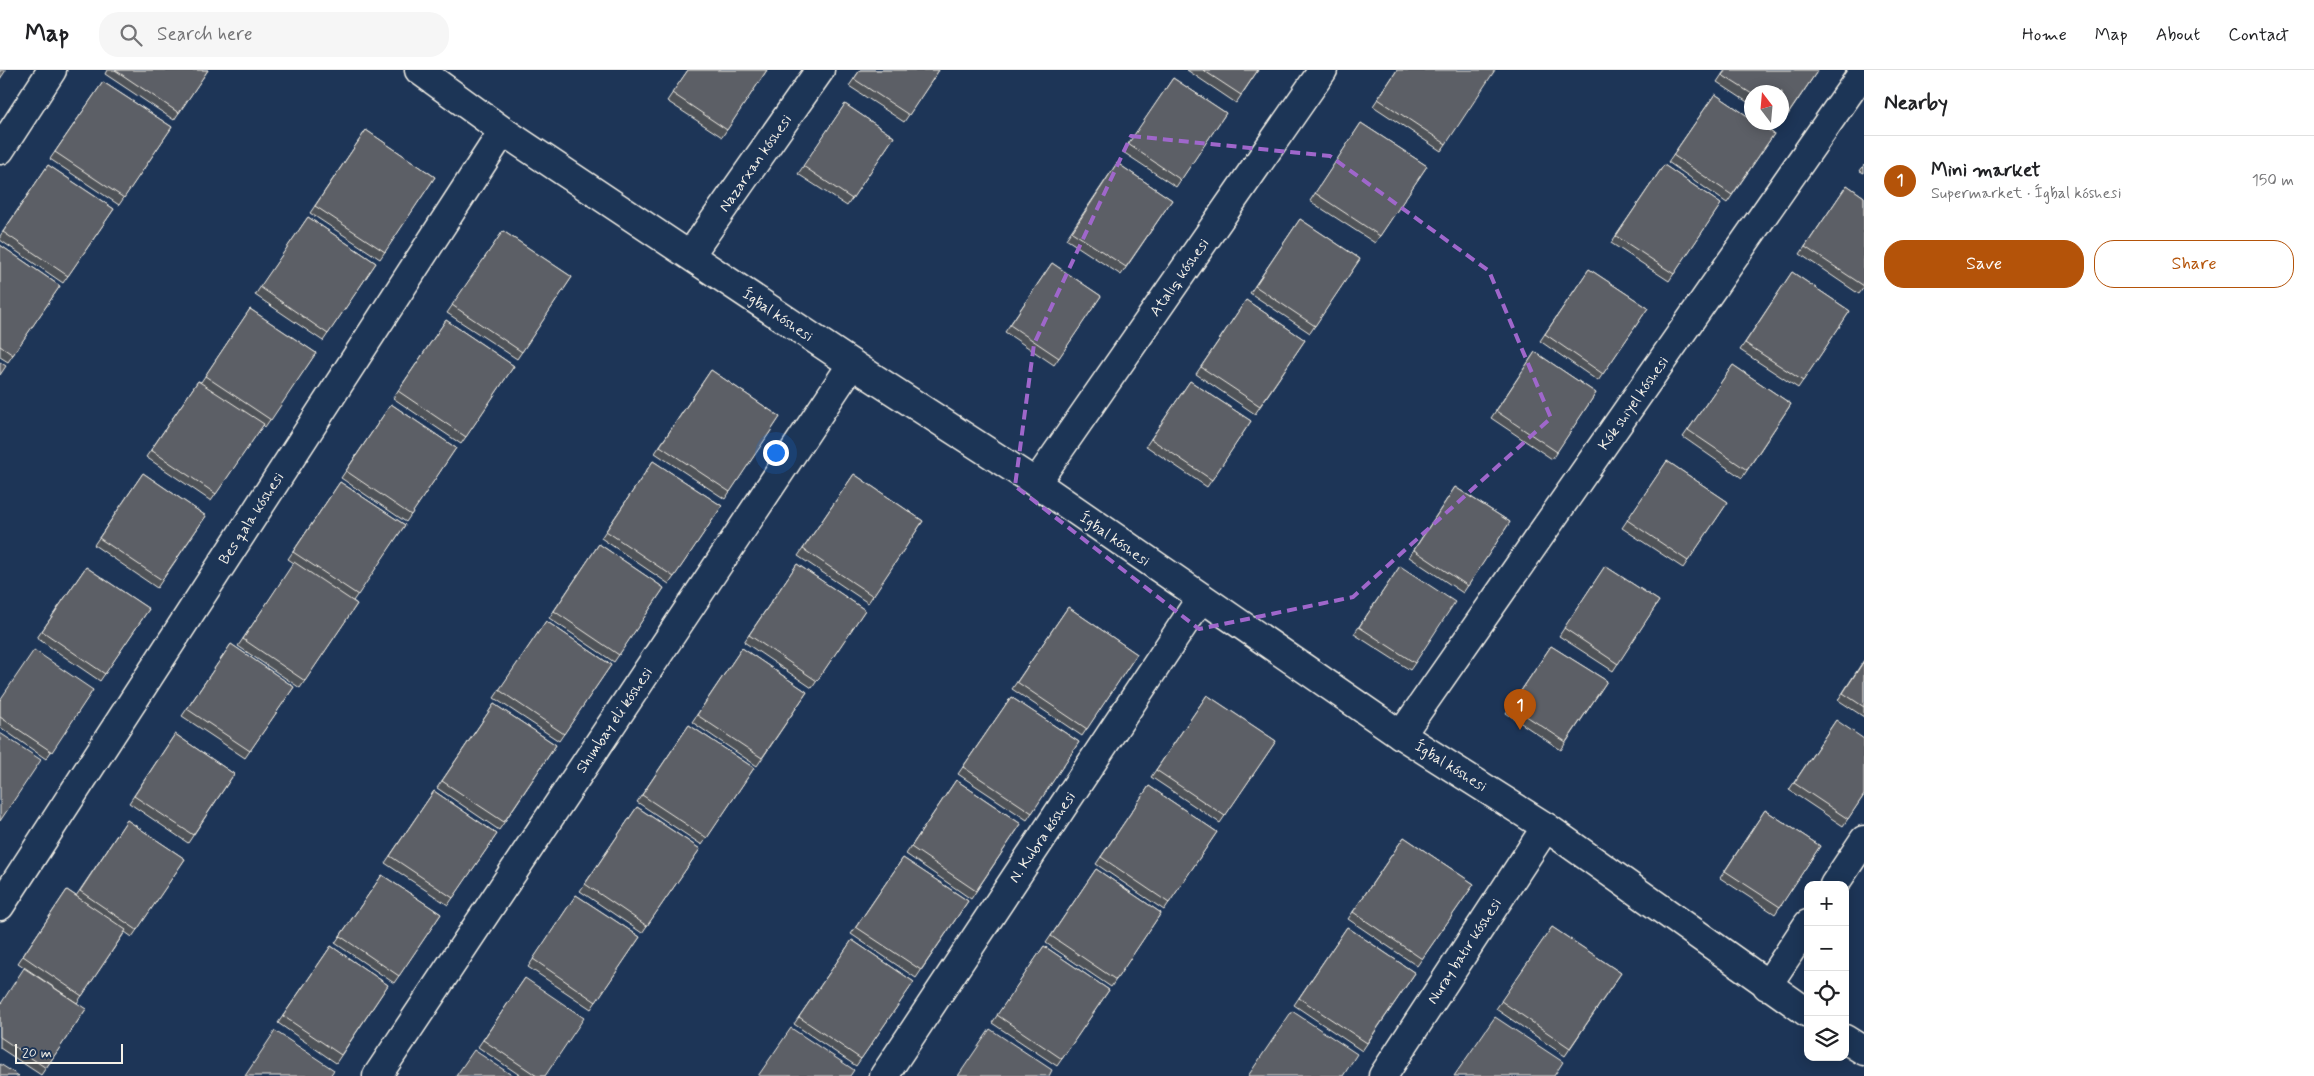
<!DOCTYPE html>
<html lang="en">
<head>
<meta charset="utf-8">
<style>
	:root { --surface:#fff; --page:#f6f6f6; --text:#202124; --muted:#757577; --line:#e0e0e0; --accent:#b45309 }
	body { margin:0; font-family:Mynerve,sans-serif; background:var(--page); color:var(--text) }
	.controls { position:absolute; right:15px; bottom:15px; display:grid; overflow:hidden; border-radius:10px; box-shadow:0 2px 12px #0003 }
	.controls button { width:45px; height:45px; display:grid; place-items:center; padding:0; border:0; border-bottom:1px solid var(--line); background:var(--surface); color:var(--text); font:25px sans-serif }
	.compass { position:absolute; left:1744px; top:15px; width:45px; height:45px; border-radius:50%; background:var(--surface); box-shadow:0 2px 12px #0003; rotate:344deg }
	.scale { position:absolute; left:15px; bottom:12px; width:108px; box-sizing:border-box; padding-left:5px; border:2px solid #f4f1e8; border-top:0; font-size:14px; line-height:18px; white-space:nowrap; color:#f4f1e8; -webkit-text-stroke:4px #1d3557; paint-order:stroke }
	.you { position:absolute; left:775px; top:382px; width:18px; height:18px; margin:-12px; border:4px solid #fff; border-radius:50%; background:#1a73e8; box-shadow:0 0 0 8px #1a73e833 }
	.badge { display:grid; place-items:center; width:32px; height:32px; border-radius:50%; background:var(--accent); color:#fff; font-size:16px; font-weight:700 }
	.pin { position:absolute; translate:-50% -41px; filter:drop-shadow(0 1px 2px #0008) }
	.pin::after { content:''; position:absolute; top:26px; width:18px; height:15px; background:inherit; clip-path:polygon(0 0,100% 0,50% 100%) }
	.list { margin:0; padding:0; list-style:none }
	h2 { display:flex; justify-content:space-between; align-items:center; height:65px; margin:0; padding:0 20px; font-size:21px }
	h2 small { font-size:16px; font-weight:400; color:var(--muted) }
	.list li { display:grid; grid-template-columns:32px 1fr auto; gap:15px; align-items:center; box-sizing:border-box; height:90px; padding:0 20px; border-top:1px solid var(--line) }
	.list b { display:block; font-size:19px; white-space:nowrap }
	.list p { margin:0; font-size:16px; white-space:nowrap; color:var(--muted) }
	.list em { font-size:16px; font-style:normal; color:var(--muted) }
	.actions { display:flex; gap:10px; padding:15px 20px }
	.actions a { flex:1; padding:11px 0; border:1px solid var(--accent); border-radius:20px; text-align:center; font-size:18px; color:var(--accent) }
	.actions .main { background:var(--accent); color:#fff }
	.icon { flex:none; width:28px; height:28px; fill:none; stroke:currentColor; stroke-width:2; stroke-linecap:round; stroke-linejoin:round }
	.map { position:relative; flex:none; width:1864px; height:1006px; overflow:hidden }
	header { display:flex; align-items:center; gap:30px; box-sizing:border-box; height:70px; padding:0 25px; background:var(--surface); border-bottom:1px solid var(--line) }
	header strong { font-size:24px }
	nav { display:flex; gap:28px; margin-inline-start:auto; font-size:18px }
	.search { width:350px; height:45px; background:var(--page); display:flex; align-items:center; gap:12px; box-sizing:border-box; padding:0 18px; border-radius:20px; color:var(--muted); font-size:19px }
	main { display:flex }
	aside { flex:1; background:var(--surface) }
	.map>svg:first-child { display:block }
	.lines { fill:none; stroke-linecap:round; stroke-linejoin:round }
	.minor-casing { stroke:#f4f1e8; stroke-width:31 }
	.minor { stroke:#1d3557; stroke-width:28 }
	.wall { fill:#4f5258; stroke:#f4f1e8 }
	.building { fill:#5c5f66; stroke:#f4f1e8 }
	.marked { fill:none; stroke:#9f67cb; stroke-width:4; stroke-dasharray:10 6; stroke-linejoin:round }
	.labels { text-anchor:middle; stroke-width:4.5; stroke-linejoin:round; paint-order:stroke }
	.street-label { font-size:15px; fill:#f4f1e8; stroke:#1d3557 }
</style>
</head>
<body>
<header>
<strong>Map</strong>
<div class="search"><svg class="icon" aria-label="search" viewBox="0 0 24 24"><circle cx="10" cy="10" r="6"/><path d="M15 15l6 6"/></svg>Search here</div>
<nav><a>Home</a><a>Map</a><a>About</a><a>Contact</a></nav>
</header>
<main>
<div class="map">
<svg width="1864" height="1006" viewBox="0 0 1864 1006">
	<rect width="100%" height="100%" fill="#1d3557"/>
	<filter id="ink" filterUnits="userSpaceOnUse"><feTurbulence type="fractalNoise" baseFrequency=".02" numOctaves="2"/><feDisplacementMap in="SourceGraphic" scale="10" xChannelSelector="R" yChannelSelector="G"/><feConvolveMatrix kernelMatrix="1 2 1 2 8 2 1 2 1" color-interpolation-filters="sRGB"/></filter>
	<g filter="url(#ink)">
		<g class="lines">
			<!-- minor casing -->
			<g class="minor-casing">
				<g id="minor">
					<polyline points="419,0 503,61 852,294 1036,413 1401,665 1546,757 1808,943"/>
					<polyline points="0,80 52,0"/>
					<polyline points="690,185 820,0"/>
					<polyline points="1036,413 1323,0"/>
					<polyline points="1401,665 1864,1"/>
					<polyline points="1834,815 1864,770"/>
					<polyline points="0,836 503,61"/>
					<polyline points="1767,916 1808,854"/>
					<polyline points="1845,969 1864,981"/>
					<polyline points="377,1006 852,294"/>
					<polyline points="884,1006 1201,528"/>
					<polyline points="1383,1006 1546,757"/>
				</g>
			</g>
			<!-- minor -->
			<use href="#minor" class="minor"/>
		</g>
		<!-- wall -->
		<g class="wall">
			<polygon points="107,0 208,0 174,50 105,4"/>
			<polygon points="688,0 767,0 722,67 667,31"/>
			<polygon points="860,0 939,0 904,52 849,16"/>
			<polygon points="1187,0 1258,0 1236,33"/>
			<polygon points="1397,0 1446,74 1441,81 1373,36"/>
			<polygon points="1725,0 1818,0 1781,55 1778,52 1782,52 1782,22 1752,22 1752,35 1717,12"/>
			<polygon points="1173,8 1226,43 1176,117 1123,82"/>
			<polygon points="103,12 172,57 119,135 50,89"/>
			<polygon points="1715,24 1774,64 1727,133 1668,92"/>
			<polygon points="845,34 894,67 847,136 798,104"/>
			<polygon points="1361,53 1427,96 1375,173 1310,131"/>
			<polygon points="366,60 435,107 380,189 310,143"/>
			<polygon points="1117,93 1172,130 1121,205 1066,169"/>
			<polygon points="48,95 114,139 63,213 0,170 0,166"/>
			<polygon points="1664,95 1721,134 1669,211 1611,173"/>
			<polygon points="1864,95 1864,103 1860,101"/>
			<polygon points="1847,115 1864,127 1864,217 1859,224 1800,184"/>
			<polygon points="308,147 376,193 323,271 255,225"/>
			<polygon points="1300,149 1360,189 1310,263 1250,223"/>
			<polygon points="503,161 572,207 517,289 447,243"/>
			<polygon points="0,175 60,216 8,292 0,287"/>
			<polygon points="1052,193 1101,226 1054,295 1005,262"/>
			<polygon points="1589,199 1648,238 1598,311 1540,271"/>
			<polygon points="1792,202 1850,241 1798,318 1740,280"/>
			<polygon points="1246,230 1305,270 1255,344 1196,304"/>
			<polygon points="250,239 316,283 265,357 263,355 211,431 146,387 198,311 201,312"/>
			<polygon points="446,250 514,296 461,374 393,328"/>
			<polygon points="1535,282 1596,323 1552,389 1491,348"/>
			<polygon points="1733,295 1791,334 1742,408 1683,367"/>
			<polygon points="711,300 780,347 725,429 655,383"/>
			<polygon points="1190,311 1251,351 1207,417 1146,376"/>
			<polygon points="391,334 456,378 406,452 341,408"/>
			<polygon points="653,391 722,436 669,514 601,468"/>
			<polygon points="1667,391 1728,432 1683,498 1622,458"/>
			<polygon points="143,403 206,446 157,518 94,475"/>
			<polygon points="854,404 923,451 868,533 798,486"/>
			<polygon points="340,412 405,455 353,531 357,534 300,618 238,576 294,493 288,489"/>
			<polygon points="1455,417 1510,452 1463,523 1409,487"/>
			<polygon points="599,474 664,518 614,592 549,548"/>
			<polygon points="797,494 865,540 812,618 744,572"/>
			<polygon points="1400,496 1415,593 1410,600 1354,564"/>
			<polygon points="1605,496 1659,531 1613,601 1559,566"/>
			<polygon points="86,497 149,539 100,611 37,568"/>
			<polygon points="1068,537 1137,584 1082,666 1012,619"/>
			<polygon points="546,551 611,595 559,671 494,628"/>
			<polygon points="231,574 294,617 245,688 182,646"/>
			<polygon points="1551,576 1607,611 1561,680 1506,643"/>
			<polygon points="742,578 807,622 757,696 692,652"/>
			<polygon points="1864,590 1864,647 1838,630"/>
			<polygon points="93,620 46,689 0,657 0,630"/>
			<polygon points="1207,625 1276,671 1220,753 1151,707"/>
			<polygon points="1011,627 1079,672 1027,750 958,704"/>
			<polygon points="494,634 556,675 499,760 437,718"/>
			<polygon points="1836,650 1864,725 1843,756 1789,720"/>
			<polygon points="689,655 754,698 702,775 637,732"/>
			<polygon points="175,664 234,704 188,773 129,733"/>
			<polygon points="956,710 1021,754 971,829 906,784"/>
			<polygon points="1149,716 1217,762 1164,840 1096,794"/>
			<polygon points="434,721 497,764 448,835 385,793"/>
			<polygon points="637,737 700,779 642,863 580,821"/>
			<polygon points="1765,740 1820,776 1775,844 1720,808"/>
			<polygon points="127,750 185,789 132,867 125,862 77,933 18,893 67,820 76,826"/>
			<polygon points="1404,767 1474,814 1417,896 1348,849"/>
			<polygon points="903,788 968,831 916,908 851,864"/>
			<polygon points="1096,799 1161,843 1111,917 1046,873"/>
			<polygon points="382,805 441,844 394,913 335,873"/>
			<polygon points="576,825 640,867 591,939 528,897"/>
			<polygon points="1347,857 1415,903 1362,981 1294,935"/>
			<polygon points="1552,857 1621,903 1565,986 1496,939"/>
			<polygon points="852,870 914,912 856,996 794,954"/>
			<polygon points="331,876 388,915 336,993 278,953"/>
			<polygon points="1044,876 1109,920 1057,996 992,953"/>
			<polygon points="525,908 545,1006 521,1006 478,977"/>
			<polygon points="0,934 86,939 41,1005 0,978"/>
		</g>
		<!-- building -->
		<g class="building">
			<polygon points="0,0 6,0 0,9"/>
			<polygon points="115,0 208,0 179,43"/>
			<polygon points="688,0 767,0 727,60 672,23"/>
			<polygon points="860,0 939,0 909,45 854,9"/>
			<polygon points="1203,0 1258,0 1241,25"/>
			<polygon points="1397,0 1495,0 1446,74 1378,29"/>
			<polygon points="1726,0 1818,0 1786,47 1782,44 1782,22 1752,22 1752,24 1722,5"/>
			<polygon points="1173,8 1226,43 1181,110 1128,74"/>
			<polygon points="103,12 172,57 124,128 55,82"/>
			<polygon points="1715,24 1752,49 1752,52 1757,52 1774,64 1732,125 1673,85"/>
			<polygon points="845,34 894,67 852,129 803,96"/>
			<polygon points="1361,53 1427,96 1380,166 1315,123"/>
			<polygon points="366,60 435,107 385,182 315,136"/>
			<polygon points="1117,93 1172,130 1126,197 1072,162"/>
			<polygon points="48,95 114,139 68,206 3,162"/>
			<polygon points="1664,95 1721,134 1674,204 1616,166"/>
			<polygon points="1847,115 1864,127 1864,216 1805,177"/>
			<polygon points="308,147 376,193 328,264 260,217"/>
			<polygon points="1300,149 1360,189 1315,256 1255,216"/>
			<polygon points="503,161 572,207 522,282 452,235"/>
			<polygon points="0,175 60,216 13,285 0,276"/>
			<polygon points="1052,193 1101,226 1059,288 1010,255"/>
			<polygon points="1589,199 1648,238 1603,304 1545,264"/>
			<polygon points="1792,202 1850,241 1803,311 1745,273"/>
			<polygon points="1246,230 1305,270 1260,336 1201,297"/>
			<polygon points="250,239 316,283 271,350 205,306"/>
			<polygon points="446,250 514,296 466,367 398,321"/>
			<polygon points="1535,282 1596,323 1557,382 1496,341"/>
			<polygon points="0,292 6,296 0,305"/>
			<polygon points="1733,295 1791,334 1747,400 1688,360"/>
			<polygon points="711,300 780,347 730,422 660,376"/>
			<polygon points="198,311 264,354 216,424 151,380"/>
			<polygon points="1190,311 1251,351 1212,410 1151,369"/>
			<polygon points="391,334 456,378 411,445 346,401"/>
			<polygon points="653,391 722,436 674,507 606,461"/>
			<polygon points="1667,391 1728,432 1688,491 1627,450"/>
			<polygon points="143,403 206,446 162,510 99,468"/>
			<polygon points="854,404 923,451 873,526 803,479"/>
			<polygon points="340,412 405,455 358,525 293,482"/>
			<polygon points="1455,417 1510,452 1468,516 1414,480"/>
			<polygon points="599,474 664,518 619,585 554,541"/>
			<polygon points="294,492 357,534 305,611 243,569"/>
			<polygon points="797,494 865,540 817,611 749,565"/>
			<polygon points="1400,496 1455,532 1415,593 1359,557"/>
			<polygon points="1605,496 1659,531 1618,594 1564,558"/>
			<polygon points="86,497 149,539 105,604 42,561"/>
			<polygon points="1068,537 1137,584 1087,659 1017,612"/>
			<polygon points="546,551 611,595 564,664 499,620"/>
			<polygon points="231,574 294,617 250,681 187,639"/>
			<polygon points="1551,576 1607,611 1566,672 1511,636"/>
			<polygon points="742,578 807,622 762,688 697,645"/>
			<polygon points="34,580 93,620 52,682 0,647 0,630"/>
			<polygon points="1864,591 1864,637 1843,623"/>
			<polygon points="1207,625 1276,671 1225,746 1156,700"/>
			<polygon points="1011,627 1079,672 1032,743 963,697"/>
			<polygon points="494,634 556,675 504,752 442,711"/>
			<polygon points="1836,650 1864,669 1864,725 1848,749 1794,713"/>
			<polygon points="689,655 754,698 707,768 642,725"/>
			<polygon points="0,663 41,690 0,751"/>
			<polygon points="175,664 234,704 193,765 134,726"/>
			<polygon points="956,710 1021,754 976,821 911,777"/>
			<polygon points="1149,716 1217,762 1169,833 1101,787"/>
			<polygon points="434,721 497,764 453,828 390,786"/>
			<polygon points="637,737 700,779 647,856 585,814"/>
			<polygon points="1765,740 1820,776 1780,837 1725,801"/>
			<polygon points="127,750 185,789 137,860 80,821"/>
			<polygon points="1404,767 1474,814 1422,889 1353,842"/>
			<polygon points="903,788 968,831 921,900 856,857"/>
			<polygon points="1096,799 1161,843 1116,910 1051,866"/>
			<polygon points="382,805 441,844 399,906 340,866"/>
			<polygon points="67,820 126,860 82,926 23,886"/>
			<polygon points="576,825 640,867 596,932 533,889"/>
			<polygon points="1347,857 1415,903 1367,973 1299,928"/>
			<polygon points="1552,857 1621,903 1570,978 1501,931"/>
			<polygon points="852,870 914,912 861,989 799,947"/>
			<polygon points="331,876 388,915 341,985 283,946"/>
			<polygon points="1044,876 1109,920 1062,989 997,945"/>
			<polygon points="24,898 86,939 46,998 0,967 0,935"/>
			<polygon points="525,908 584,948 545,1006 537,1006 483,970"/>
			<polygon points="1292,941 1357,984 1343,1006 1248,1006"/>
			<polygon points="1495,947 1563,992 1554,1006 1454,1006"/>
			<polygon points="791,958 854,1000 850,1006 758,1006"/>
			<polygon points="990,959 1052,1000 1049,1006 958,1006"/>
			<polygon points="275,961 334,1000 330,1006 245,1006"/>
			<polygon points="474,980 513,1006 456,1006"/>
			<polygon points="0,994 19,1006 0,1006"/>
		</g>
	</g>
	<!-- marked area -->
	<path class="marked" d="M1131 66 1330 86 1489 201 1551 348 1353 527 1199 559 1015 416 1034 274Z"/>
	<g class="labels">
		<!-- street labels -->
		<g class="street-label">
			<text transform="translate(755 93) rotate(-55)" y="5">Nazarxan kóshesi</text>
			<text transform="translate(1179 207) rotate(-55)" y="5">Atalıq kóshesi</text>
			<text transform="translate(778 245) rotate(34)" y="5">Íǵbal kóshesi</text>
			<text transform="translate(1633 333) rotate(-55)" y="5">Kók shiyel kóshesi</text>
			<text transform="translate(251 448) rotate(-57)" y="5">Bes qala kóshesi</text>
			<text transform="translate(1115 469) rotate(35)" y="5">Íǵbal kóshesi</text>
			<text transform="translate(614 650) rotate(-56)" y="5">Shımbay eli kóshesi</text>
			<text transform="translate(1451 696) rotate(32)" y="5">Íǵbal kóshesi</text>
			<text transform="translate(1042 767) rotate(-56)" y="5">N. Kubra kóshesi</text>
			<text transform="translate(1464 881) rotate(-57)" y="5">Nuray batır kóshesi</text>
		</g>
	</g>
</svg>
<div class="controls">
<button>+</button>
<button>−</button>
<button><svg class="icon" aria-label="locate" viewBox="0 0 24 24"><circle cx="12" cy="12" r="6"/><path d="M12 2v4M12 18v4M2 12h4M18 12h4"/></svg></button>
<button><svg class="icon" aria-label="layers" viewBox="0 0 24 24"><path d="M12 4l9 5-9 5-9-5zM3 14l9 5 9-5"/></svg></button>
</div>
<svg class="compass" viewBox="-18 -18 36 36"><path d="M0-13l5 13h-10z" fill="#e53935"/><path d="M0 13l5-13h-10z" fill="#757577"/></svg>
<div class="scale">20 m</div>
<div class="you"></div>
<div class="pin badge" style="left:1520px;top:660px">1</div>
</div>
<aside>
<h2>Nearby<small></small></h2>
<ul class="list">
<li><span class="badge">1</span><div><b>Mini market</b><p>Supermarket · Íǵbal kóshesi</p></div><em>150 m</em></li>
</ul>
<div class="actions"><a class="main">Save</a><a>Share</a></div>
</aside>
</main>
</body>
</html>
